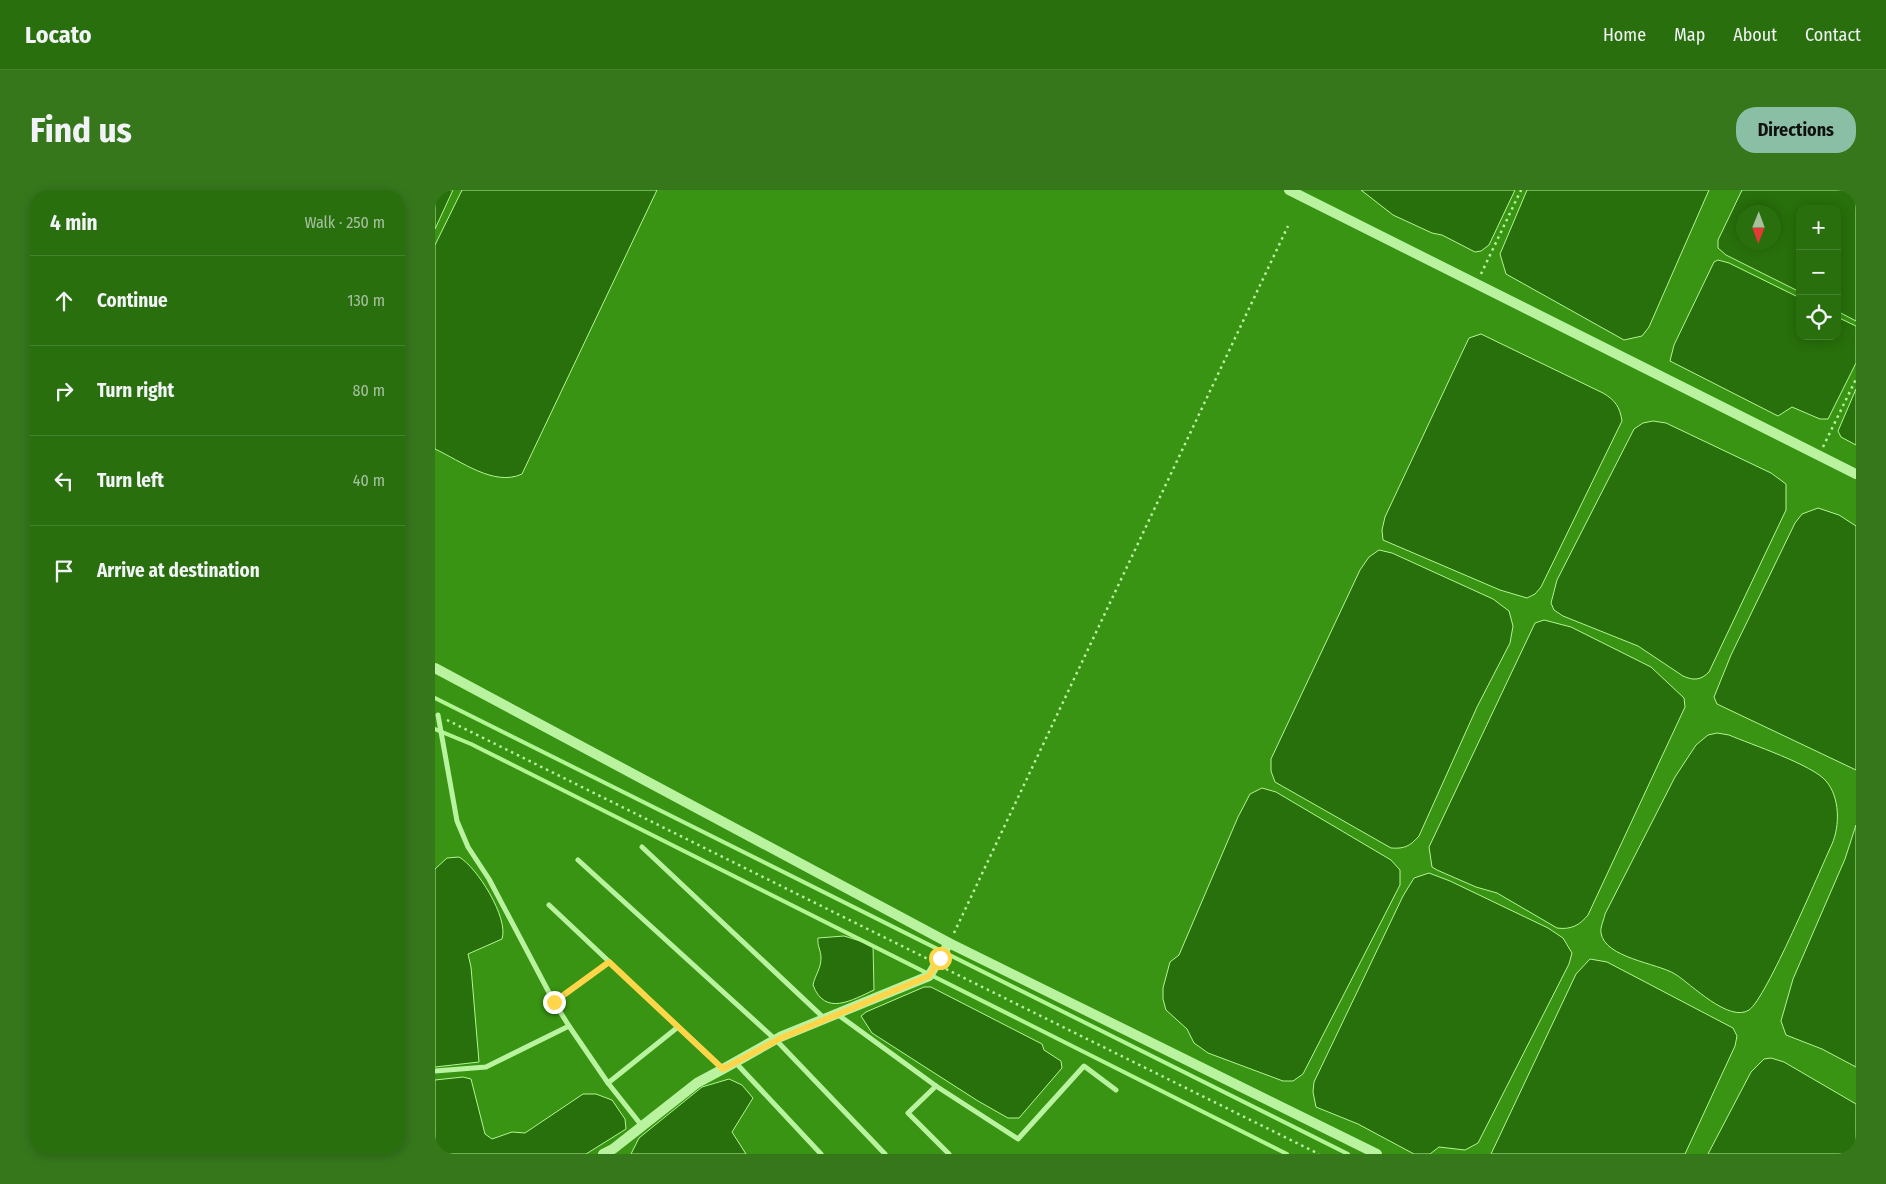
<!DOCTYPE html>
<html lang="en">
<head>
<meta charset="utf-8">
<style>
	:root { --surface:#2a6f0e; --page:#36771c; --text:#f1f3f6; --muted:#a5c19e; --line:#46812e; --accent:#8abfa5 }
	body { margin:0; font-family:"Fira Sans Condensed",sans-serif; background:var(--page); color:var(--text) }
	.controls { position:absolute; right:15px; top:15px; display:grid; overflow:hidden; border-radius:10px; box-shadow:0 2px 12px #0003 }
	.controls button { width:45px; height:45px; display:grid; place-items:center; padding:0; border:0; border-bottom:1px solid var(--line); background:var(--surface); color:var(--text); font:25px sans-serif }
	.compass { position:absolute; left:1301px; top:15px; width:45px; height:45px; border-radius:50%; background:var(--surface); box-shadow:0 2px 12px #0003; rotate:181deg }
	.stop { position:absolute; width:15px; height:15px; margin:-11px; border:4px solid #ffd54a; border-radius:50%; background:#fff }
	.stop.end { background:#ffd54a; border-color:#fff; box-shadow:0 1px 5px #0008 }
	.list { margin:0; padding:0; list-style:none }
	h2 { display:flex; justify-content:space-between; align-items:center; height:65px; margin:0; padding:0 20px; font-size:21px }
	h2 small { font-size:16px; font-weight:400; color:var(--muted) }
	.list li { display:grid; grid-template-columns:32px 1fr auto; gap:15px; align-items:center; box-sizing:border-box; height:90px; padding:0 20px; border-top:1px solid var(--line) }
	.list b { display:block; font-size:19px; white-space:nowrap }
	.list em { font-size:16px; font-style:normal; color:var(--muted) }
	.icon { flex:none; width:28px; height:28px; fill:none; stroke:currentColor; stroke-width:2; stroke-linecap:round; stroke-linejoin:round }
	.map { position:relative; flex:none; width:1421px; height:964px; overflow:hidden; border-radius:20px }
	header { display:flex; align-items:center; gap:30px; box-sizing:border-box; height:70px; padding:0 25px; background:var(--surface); border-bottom:1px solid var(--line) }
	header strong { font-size:24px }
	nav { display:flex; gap:28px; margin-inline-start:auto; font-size:18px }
	.intro { display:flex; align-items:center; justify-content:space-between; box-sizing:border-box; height:120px; padding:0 30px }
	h1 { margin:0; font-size:35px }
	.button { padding:12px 22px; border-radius:20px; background:var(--accent); color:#111; font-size:18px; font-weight:700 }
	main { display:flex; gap:30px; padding:0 30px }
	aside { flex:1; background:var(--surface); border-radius:20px; box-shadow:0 2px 12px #0003 }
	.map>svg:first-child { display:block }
	.water { fill:#28700b; stroke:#b2f692; fill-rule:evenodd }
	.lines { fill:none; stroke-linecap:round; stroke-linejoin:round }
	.stream { stroke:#b2f692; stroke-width:4 }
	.path { stroke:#baf3a0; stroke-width:2.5; stroke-dasharray:2.5 4; stroke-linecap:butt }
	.lane { stroke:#baf3a0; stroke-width:5 }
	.street { stroke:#baf3a0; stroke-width:10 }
	.route { stroke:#ffd54a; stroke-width:6 }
</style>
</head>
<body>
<header>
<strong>Locato</strong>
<nav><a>Home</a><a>Map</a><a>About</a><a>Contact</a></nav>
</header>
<div class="intro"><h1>Find us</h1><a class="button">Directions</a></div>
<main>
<aside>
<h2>4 min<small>Walk · 250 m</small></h2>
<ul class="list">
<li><svg class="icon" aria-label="ahead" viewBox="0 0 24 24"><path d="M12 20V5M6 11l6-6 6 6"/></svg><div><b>Continue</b></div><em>130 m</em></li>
<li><svg class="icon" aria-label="right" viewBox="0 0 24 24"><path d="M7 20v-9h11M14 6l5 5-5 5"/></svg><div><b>Turn right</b></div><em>80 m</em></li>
<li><svg class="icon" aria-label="left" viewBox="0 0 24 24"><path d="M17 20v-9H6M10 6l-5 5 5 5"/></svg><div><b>Turn left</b></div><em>40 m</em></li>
<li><svg class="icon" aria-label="arrive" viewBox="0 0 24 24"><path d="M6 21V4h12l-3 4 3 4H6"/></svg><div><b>Arrive at destination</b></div></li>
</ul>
</aside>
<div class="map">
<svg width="1421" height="964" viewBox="0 0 1421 964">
	<rect width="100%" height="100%" fill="#389412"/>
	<!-- water -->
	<g class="water">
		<polygon points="0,0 18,0 0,39"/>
		<path d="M27 0H222L87 284C59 297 26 271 0 259V55Z"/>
		<polygon points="926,0 1080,0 1054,55 1046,61 1040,62 1007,45 997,43 958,25"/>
		<polygon points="1092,0 1274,0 1214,137 1207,146 1189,150 1071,84 1065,64"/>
		<path d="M1307 0H1421V131L1402 121V19H1365V102L1291 65 1283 58V50ZM1308 22H1338V52H1308Z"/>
		<polygon points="1283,70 1294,73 1365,108 1365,146 1402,146 1402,127 1421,136 1421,173 1393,229 1385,229 1357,217 1343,226 1235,171 1239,155 1279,72"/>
		<path d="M1046 144 1168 203C1180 210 1185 217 1187 231L1106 397 1100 404 1092 408 1065 400 948 350 947 340 950 327 1024 169 1034 148Z"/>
		<polygon points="1421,199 1421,255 1406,247 1403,241"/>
		<path d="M1218 231 1231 233 1336 283 1351 294V320L1274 482C1266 490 1259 491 1248 486L1203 456 1128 426 1119 420 1116 413 1122 390 1199 239 1208 233Z"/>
		<polygon points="1383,318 1404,325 1421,336 1421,580 1282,514 1279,507 1296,465 1360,333 1367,324"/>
		<path d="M944 360 957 363 1058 409 1074 421 1078 436 1075 453 1042 517 984 646C975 656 970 659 956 658L840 592 836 581V569L925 380 934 367Z"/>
		<path d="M1109 430 1136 437 1216 477 1249 508 1250 517 1153 725C1145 735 1136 740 1122 738L1062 703 1041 697 1002 680 997 677 994 657 1100 433Z"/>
		<path d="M1282 543 1294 545C1315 554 1378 575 1391 591 1405 607 1405 636 1397 654 1385 680 1331 809 1314 820 1294 833 1256 794 1240 784 1222 773 1170 768 1166 743 1165 737 1169 730 1170 724L1240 587 1261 555 1273 545Z"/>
		<polygon points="827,598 841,602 956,670 965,680 965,695 868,884 858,891 848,891 773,863 759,853 752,839 731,820 728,809 728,798 735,772 744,765 803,627 815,604"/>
		<polygon points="1421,635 1421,877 1387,859 1351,845 1346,831 1358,789 1410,669"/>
		<path d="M24 667C42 677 74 728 67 749L33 764 36 777 44 872 0 877V679L12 668Z"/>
		<polygon points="994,683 1015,691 1113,738 1128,748 1137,763 1134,774 1043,953 1030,960 1004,957 995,964 979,964 923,934 881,917 878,902 879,892 968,706 979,688"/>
		<path d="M409 746 438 755 439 800C417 810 390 827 378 795 380 785 386 779 386 768 386 760 382 756 383 748Z"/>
		<polygon points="1155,769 1172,772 1298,838 1302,846 1300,856 1250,964 1056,964 1141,784"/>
		<polygon points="489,797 496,797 607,854 609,860 626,871 627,878 584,928 573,928 543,911 437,843 426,826 431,822"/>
		<polygon points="1336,868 1349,872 1421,914 1421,964 1273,964 1316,882 1329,869"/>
		<polygon points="28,887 36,889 50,944 57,949 77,942 90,943 148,904 161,904 177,910 190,929 191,939 151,964 0,964 0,890"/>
		<polygon points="294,889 307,895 318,908 297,942 311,964 196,964 204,948 267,897"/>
	</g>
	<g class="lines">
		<!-- stream -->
		<g class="stream">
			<polyline points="0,508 913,964"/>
			<polyline points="0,539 36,554 852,964"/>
		</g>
		<!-- path -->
		<g class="path">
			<polyline points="1046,84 1086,0"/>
			<polyline points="1388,257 1421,189"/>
			<polyline points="12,530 493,769"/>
			<polyline points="519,743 853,36"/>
			<polyline points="511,779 884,964"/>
		</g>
		<!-- lane -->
		<g class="lane">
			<polyline points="3,525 22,631 33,657 54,689 119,812"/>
			<polyline points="207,657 390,829"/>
			<polyline points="143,670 341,850 450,964"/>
			<polyline points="114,715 288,879"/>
			<polyline points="402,824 501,896 583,949 649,876 681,900"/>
			<polyline points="134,836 173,893"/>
			<polyline points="300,872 386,964"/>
			<polyline points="0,881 51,877 134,836 119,812 174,772"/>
			<polyline points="501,896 473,923 514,964"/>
			<polyline points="207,936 173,893 243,837"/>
		</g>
		<!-- street -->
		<g class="street">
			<polyline points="854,0 1421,284"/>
			<polyline points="0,478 514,753 942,964"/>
			<polyline points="168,964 178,959 262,893 288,879 345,847 494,786 514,753"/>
		</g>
	</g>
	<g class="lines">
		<!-- route -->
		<polyline class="route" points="119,812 174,772 288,879 346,848 494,786 505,768"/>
	</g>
</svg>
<div class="controls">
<button>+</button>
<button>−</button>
<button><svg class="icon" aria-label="locate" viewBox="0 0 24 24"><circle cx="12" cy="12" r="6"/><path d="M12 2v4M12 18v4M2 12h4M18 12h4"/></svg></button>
</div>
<svg class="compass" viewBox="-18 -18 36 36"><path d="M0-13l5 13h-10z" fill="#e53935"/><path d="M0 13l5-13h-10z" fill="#a5c19e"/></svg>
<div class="stop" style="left:505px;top:768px"></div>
<div class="stop end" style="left:119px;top:812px"></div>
</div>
</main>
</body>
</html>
